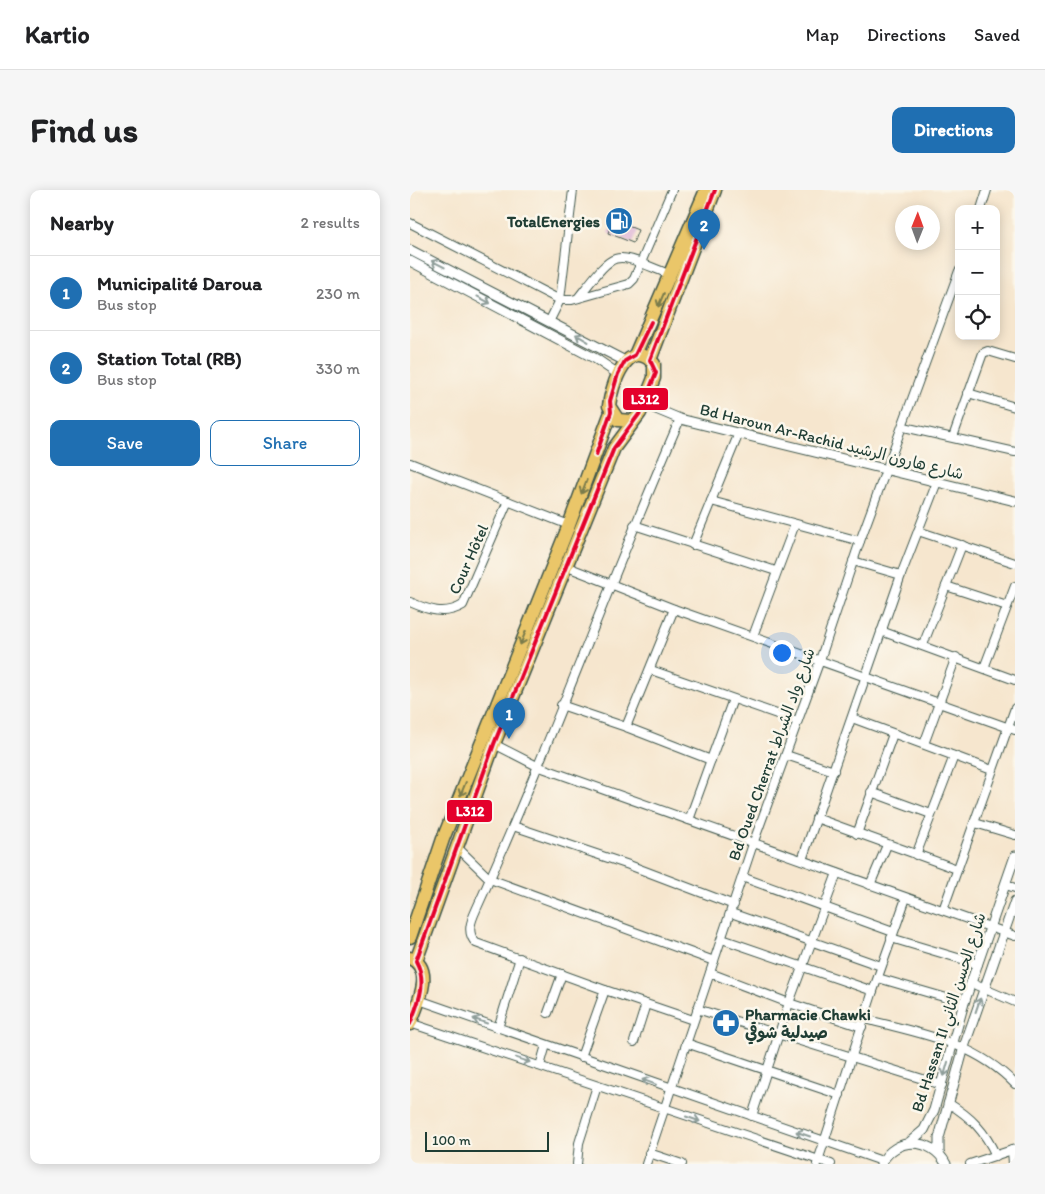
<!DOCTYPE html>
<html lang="en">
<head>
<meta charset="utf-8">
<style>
	:root { --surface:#fff; --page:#f6f6f6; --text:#202124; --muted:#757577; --line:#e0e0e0; --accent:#1f6fb2 }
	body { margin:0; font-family:Itim,"Playpen Sans Arabic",sans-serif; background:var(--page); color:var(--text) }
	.controls { position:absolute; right:15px; top:15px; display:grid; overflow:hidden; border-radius:10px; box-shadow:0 2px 12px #0003 }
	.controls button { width:45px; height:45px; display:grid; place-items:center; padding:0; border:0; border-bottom:1px solid var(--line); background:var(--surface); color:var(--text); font:25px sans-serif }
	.compass { position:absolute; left:485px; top:15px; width:45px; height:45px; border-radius:50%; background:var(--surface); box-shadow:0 2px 12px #0003; rotate:1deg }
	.scale { position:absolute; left:15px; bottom:12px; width:124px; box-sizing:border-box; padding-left:5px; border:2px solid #1f3d34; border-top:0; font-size:14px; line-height:18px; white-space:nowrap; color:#1f3d34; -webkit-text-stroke:4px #fbf7ec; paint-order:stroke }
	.you { position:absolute; left:371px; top:462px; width:18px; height:18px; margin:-12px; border:4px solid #fff; border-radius:50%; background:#1a73e8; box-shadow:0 0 0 8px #1a73e833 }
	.badge { display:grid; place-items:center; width:32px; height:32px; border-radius:50%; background:var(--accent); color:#fff; font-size:16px; font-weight:700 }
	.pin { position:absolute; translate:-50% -41px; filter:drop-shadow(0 1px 2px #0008) }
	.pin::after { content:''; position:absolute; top:26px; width:18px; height:15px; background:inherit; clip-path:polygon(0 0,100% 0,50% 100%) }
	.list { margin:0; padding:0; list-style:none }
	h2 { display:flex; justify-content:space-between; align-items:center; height:65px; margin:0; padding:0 20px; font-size:21px }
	h2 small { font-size:16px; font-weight:400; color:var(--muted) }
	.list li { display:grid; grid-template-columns:32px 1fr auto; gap:15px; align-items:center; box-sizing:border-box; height:75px; padding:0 20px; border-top:1px solid var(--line) }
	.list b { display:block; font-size:19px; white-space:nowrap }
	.list p { margin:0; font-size:16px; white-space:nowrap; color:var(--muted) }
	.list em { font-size:16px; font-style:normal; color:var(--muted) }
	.actions { display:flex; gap:10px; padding:15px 20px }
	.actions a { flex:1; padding:11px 0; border:1px solid var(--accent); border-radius:10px; text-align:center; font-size:18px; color:var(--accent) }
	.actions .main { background:var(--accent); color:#fff }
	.icon { flex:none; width:28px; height:28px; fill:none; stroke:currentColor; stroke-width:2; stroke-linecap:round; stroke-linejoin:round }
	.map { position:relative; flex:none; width:605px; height:974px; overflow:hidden; border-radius:10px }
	header { display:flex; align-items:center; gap:30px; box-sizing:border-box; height:70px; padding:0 25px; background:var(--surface); border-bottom:1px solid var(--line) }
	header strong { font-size:24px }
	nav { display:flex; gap:28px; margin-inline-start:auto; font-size:18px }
	.intro { display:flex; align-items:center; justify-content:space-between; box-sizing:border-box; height:120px; padding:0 30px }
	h1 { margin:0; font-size:35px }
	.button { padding:12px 22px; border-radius:10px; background:var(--accent); color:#fff; font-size:18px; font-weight:700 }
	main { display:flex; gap:30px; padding:0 30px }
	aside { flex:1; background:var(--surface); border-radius:10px; box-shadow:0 2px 12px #0003 }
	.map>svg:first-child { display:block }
	.building { fill:#dcb1d4 }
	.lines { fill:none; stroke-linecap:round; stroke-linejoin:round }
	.minor-casing { stroke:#3f564b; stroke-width:10 }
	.tertiary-casing { stroke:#3f564b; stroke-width:11 }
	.trunk-casing { stroke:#3f564b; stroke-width:15 }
	.minor { stroke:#fff; stroke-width:8 }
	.tertiary { stroke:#fff; stroke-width:9 }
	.trunk { stroke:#eac669; stroke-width:12 }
	.bus-1-casing { stroke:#fbf7ec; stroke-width:8 }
	.bus-1 { stroke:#e4002b; stroke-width:4 }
	.oneway { stroke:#8f9e9a }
	.oneway2 { stroke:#7a7b4c }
	.labels { text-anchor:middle; stroke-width:5; stroke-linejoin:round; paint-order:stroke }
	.poi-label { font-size:16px; font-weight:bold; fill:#1f3d34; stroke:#fbf7ec; text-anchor:end }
	.street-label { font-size:16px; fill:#1f3d34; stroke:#fbf7ec }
	.line-badge { stroke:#fbf7ec; stroke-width:2 }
	.badge-label { font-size:14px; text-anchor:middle; font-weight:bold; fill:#fff }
</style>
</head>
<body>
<header>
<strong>Kartio</strong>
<nav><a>Map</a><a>Directions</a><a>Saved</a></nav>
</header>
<div class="intro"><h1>Find us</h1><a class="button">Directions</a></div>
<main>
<aside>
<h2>Nearby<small>2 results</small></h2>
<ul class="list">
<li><span class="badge">1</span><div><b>Municipalité Daroua</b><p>Bus stop</p></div><em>230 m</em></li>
<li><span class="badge">2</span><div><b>Station Total (RB)</b><p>Bus stop</p></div><em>330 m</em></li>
</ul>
<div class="actions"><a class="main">Save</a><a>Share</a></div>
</aside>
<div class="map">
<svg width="605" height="974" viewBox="0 0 605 974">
	<rect width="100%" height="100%" fill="#fbf7ec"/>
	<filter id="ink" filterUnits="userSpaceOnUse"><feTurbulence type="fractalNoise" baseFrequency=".02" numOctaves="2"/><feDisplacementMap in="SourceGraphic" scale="10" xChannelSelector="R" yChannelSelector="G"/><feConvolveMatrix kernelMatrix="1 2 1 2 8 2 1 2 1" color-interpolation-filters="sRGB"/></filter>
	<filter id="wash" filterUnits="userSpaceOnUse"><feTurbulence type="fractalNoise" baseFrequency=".0096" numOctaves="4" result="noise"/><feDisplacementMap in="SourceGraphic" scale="20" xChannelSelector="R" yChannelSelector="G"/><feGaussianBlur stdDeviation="1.12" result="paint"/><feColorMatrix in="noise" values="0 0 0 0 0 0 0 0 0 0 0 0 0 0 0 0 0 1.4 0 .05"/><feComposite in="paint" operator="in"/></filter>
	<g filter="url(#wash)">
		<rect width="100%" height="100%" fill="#f6e6ce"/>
		<g id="blocks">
			<!-- building -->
			<polygon class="building" points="203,30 228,40 223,53 198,43"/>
		</g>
	</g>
	<g filter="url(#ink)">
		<use href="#blocks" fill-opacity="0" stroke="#3f564b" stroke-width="1"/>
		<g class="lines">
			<!-- minor casing -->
			<g class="minor-casing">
				<g id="minor">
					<polyline points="571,19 577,0"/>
					<polyline points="0,33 150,110 162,110 219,94 224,89 262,0"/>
					<path d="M168 108C208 57 201 61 261 85"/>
					<polyline points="140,130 150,110 163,0"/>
					<polyline points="558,203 605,217"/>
					<path d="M270 229C199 392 139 559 66 720 61 731 56 743 66 753L195 800 283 830"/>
					<polyline points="494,237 605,262"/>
					<polyline points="543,247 573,163 578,161 605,169"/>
					<polyline points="0,273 159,335"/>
					<polyline points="301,311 450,351"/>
					<polyline points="224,335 366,381"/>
					<polyline points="508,341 605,373"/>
					<polyline points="283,355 329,243"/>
					<polyline points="443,371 491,385"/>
					<polyline points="155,376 264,419 605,540"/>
					<polyline points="536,396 597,416"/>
					<path d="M0 412C18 420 35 426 53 415L98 311"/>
					<polyline points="471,441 605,490"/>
					<polyline points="343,446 385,334"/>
					<polyline points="513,455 552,355"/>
					<polyline points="574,478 605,396"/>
					<polyline points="241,480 387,531"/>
					<polyline points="151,515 216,537 301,570"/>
					<polyline points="442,528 582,580"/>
					<polyline points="216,537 264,419"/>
					<polyline points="84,554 127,576 605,746"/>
					<polyline points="514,554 546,467"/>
					<polyline points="376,565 424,581"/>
					<polyline points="461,602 521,624"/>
					<polyline points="406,628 547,679"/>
					<polyline points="279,630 323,509"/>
					<polyline points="565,633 605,645"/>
					<polyline points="103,636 219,675 324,715"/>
					<polyline points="447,644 483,544"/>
					<polyline points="47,657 80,689 304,771"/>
					<polyline points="506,665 544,566"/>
					<polyline points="392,670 491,385 527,292"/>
					<polyline points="332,687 483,742"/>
					<polyline points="460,695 477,655"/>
					<polyline points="596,695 605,698"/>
					<polyline points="533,720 605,518"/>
					<polyline points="321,723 471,776"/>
					<polyline points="481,748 568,774"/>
					<polyline points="312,749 463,801"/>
					<polyline points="300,783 379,813 452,837"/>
					<polyline points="468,788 554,813"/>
					<polyline points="561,793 605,812"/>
					<polyline points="9,810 472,971"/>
					<polyline points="287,819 532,895"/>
					<polyline points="138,823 152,784"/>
					<path d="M455 829C510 844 564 851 605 894"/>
					<polyline points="0,833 421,974"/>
					<polyline points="88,838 110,768"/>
					<polyline points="224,852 236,814"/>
					<polyline points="276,853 430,905"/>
					<polyline points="171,867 195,800"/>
					<polyline points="130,876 136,855"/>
					<path d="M538 913C561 927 575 941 586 966"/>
					<polyline points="342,926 379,813 427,683"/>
					<polyline points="602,960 603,974"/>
					<polyline points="239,963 272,974"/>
					<polyline points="167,974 169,953 187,896"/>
					<polyline points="236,974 343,654 410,470 450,351 549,81"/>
					<polyline points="407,974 463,801 496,708"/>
					<polyline points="560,974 605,959"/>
				</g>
			</g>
			<!-- tertiary casing -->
			<g class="tertiary-casing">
				<g id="tertiary">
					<polyline points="0,60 215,171"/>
					<polyline points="0,71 186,169 208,184"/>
					<polyline points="234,214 270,229 605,311"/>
					<polyline points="500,952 514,940 524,920 554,813 605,666"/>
					<polyline points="529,963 529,948 554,857 605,711"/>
					<path d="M471 974C485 946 522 947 536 974"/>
				</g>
			</g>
			<!-- trunk casing -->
			<g class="trunk-casing">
				<g id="trunk">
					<polyline points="225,165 296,0"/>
					<polyline points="240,170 305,0"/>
					<polyline points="0,747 33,649 159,335 201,222"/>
					<path d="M0 768C26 779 7 815 0 834"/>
					<path d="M6 771 84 554 204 258 230 223 244 188V174C218 144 201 197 199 216L208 230 223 231"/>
				</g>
			</g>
			<!-- minor -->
			<use href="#minor" class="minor"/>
			<!-- tertiary -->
			<use href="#tertiary" class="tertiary"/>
			<!-- trunk -->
			<use href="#trunk" class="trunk"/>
			<!-- bus-1 casing -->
			<g class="bus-1-casing">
				<g id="bus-1">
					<polyline points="186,265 201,222 200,211 208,184 215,171 225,165 241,132"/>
					<path d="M0 834C8 813 18 793 6 771L84 554 204 258 230 223 246 183 240 170 305 0"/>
				</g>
			</g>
			<!-- bus-1 -->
			<use href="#bus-1" class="bus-1"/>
		</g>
		<!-- one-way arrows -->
		<defs><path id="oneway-shaft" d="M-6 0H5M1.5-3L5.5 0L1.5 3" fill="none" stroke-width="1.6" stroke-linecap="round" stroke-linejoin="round" transform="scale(1.25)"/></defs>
		<g class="oneway">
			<use href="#oneway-shaft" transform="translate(28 74) rotate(-153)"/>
			<use href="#oneway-shaft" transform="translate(74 110) rotate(28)"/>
			<use href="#oneway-shaft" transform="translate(172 148) rotate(-149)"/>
			<use href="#oneway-shaft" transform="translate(568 815) rotate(-71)"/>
			<use href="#oneway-shaft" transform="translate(70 831) rotate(-161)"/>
			<use href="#oneway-shaft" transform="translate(113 870) rotate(18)"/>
			<use href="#oneway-shaft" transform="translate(536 879) rotate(106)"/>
			<use href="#oneway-shaft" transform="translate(239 892) rotate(-160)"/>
			<use href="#oneway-shaft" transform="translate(283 929) rotate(19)"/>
			<use href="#oneway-shaft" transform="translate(393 944) rotate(-161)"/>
		</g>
		<g class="oneway2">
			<use href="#oneway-shaft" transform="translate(251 110) rotate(113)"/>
			<use href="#oneway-shaft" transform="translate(174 297) rotate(111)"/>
			<use href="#oneway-shaft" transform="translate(113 448) rotate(112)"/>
			<use href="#oneway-shaft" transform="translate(53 599) rotate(112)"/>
		</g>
	</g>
	<!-- icons -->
	<defs>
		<g id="fuel-disc" transform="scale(1.4375)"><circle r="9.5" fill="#1f6fb2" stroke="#fbf7ec"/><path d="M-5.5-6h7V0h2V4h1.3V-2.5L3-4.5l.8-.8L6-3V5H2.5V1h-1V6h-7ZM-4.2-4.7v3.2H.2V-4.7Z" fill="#fff"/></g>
		<g id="pharmacy-disc" transform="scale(1.4375)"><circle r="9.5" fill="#1f6fb2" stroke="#fbf7ec"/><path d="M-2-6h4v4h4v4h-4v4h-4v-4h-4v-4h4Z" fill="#fff"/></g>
	</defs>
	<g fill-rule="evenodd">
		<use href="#fuel-disc" x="209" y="31"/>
		<use href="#pharmacy-disc" x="316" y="833"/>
	</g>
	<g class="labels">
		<!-- poi labels -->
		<g class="poi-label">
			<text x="190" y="37">TotalEnergies</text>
			<text x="335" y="830" text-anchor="start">Pharmacie Chawki<tspan x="335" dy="18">صيدلية شوقي</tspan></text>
		</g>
		<!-- street labels -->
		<g class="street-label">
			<text transform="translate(422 251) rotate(14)" y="6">Bd Haroun Ar-Rachid شارع هارون الرشيد</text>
			<text transform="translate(58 369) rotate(-66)" y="6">Cour Hôtel</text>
			<text transform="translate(361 564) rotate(-70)" y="6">Bd Oued Cherrat شارع واد الشراط</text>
			<text transform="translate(538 822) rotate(-72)" y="6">Bd Hassan II شارع الحسن الثاني</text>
		</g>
	</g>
	<g class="line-badge">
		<rect x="212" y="197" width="47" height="24" rx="5" fill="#e4002b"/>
		<rect x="36" y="609" width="47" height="24" rx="5" fill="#e4002b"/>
	</g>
	<g class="badge-label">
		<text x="235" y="214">L312</text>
		<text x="60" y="626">L312</text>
	</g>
</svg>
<div class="controls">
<button>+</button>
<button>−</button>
<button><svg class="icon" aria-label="locate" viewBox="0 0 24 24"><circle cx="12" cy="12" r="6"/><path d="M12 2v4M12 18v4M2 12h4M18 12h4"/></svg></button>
</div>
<svg class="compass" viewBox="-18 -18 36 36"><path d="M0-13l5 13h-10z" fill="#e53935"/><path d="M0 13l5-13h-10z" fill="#757577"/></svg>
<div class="scale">100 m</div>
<div class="you"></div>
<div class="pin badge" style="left:99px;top:549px">1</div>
<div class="pin badge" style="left:294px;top:60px">2</div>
</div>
</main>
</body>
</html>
